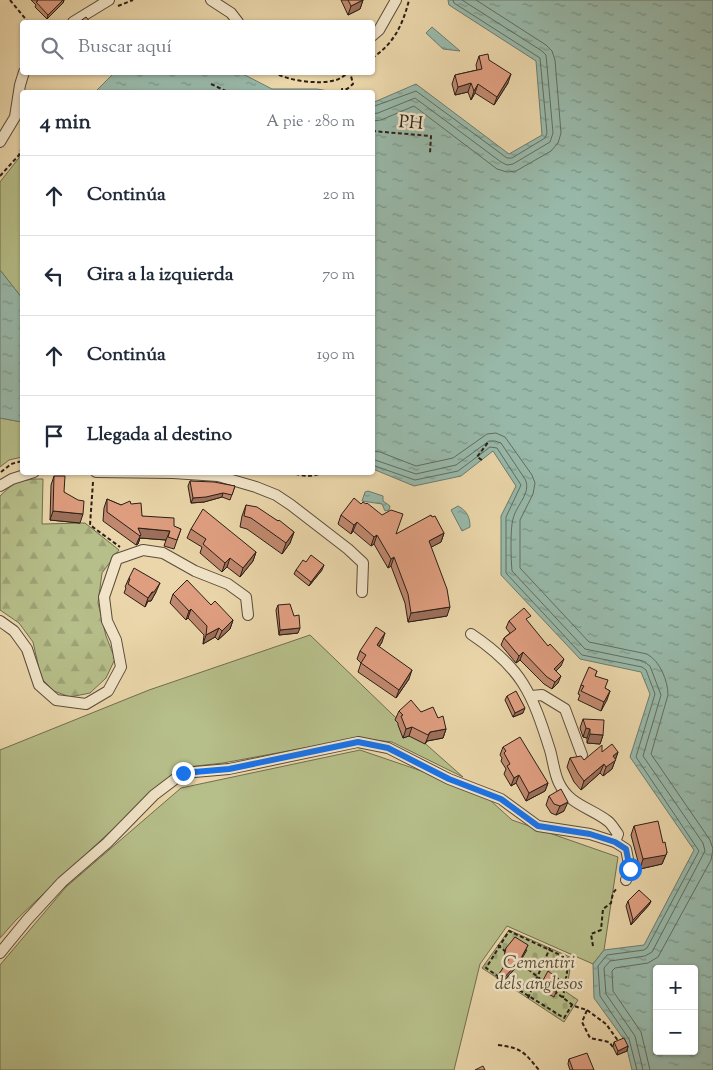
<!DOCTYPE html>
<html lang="es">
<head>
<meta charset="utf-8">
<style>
	:root { --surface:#fff; --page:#f6f6f7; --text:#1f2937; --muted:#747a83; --line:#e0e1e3 }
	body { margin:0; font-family:"Sorts Mill Goudy",serif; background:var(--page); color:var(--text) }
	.controls { position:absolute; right:15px; bottom:15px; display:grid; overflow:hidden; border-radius:5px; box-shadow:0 1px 4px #0004 }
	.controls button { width:45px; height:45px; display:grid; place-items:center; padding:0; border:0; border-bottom:1px solid var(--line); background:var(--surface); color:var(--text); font:25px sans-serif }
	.stop { position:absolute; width:15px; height:15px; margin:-11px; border:4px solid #1a73e8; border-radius:50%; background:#fff }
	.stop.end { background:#1a73e8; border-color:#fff; box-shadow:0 1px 5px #0008 }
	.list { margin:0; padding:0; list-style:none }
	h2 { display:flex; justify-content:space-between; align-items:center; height:65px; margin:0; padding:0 20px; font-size:21px }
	h2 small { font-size:16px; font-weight:400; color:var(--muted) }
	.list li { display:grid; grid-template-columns:32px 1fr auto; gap:15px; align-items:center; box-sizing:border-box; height:80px; padding:0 20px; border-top:1px solid var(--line) }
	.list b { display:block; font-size:19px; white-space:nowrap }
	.list em { font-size:16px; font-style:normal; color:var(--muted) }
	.icon { flex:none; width:28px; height:28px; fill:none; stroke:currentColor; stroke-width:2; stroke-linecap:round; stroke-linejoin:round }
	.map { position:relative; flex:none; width:713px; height:1070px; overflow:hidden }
	.search { position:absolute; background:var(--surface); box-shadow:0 1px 4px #0004; left:20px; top:20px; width:355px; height:55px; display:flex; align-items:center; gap:12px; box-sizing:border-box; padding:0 18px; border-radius:5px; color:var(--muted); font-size:19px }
	.panel { position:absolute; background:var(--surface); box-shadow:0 1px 4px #0004; left:20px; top:90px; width:355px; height:385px; border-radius:5px }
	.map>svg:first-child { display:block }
	.green { fill:#b6be89; stroke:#706e50 }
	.forest { fill:url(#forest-firs); stroke:#706e50 }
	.cemetery { fill:url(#cemetery-stones); stroke:#706e50 }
	.water { fill:url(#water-ripples); stroke:#6c7b6f; fill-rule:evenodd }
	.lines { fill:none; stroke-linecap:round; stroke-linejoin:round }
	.shore { stroke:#626c60; stroke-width:1 }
	.street-casing { stroke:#5b4c3b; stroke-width:12 }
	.path { stroke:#2b1e16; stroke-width:2; stroke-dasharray:4 2.5; stroke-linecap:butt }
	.street { stroke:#f1e4c8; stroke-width:10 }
	.wall { fill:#c0886e; stroke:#2b1e16 }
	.shaded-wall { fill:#9c6f5a; stroke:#2b1e16 }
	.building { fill:#df9e80; stroke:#2b1e16 }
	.route { stroke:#1a73e8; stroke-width:6 }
	.labels { text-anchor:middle; stroke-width:5; stroke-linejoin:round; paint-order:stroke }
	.street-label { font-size:18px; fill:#2b1e16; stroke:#f1e4c8 }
	.park-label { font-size:18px; font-style:italic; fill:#554e38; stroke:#f1e4c8 }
</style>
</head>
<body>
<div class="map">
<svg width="713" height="1070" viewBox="0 0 713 1070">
	<defs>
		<pattern id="forest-firs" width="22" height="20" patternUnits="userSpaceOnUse" patternTransform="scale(1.25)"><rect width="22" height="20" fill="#b6be89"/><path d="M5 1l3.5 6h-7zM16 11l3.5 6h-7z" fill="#9da376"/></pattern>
		<pattern id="cemetery-stones" width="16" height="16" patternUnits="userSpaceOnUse" patternTransform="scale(1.25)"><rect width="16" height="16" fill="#b6be89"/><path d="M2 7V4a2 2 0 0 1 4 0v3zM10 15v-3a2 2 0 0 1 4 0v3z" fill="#9da376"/></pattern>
		<pattern id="water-ripples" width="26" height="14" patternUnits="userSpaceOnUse" patternTransform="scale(1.25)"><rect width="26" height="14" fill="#98b9aa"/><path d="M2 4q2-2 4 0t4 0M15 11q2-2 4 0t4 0" fill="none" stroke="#7c9689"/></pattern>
	</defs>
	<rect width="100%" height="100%" fill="#ead6aa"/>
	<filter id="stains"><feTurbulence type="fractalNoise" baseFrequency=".004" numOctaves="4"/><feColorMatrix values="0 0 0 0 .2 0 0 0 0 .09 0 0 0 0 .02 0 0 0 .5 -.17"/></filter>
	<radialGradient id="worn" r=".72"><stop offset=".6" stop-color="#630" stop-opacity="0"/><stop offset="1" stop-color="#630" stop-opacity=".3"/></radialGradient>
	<!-- green -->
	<g class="green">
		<polygon points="22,154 22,298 0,270 0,182"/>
		<polygon points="0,418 22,422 22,457 9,460 0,467"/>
		<polygon points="310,635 393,715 463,777 392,742 358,738 223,763 179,768 60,878 16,920 0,938 0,750 149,690"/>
		<polygon points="360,750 480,791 512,820 618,857 604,950 593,964 507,926 480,964 454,1070 0,1070 0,965 66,887 181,788"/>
	</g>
	<!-- forest -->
	<polygon class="forest" points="34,479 43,479 42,524 85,523 119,550 102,573 98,603 106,636 115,659 106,678 90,693 70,697 54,691 41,678 33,642 19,623 0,610 0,496 15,482"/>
	<!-- cemetery -->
	<polygon class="cemetery" points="509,930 572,958 566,992 578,1000 564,1022 482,968"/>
	<!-- water -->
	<g class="water">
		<path d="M448 0H713V1070H632L625 1041 594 998 593 964 604 950 644 945 694 850 630 757 650 694 641 672 580 659 501 575V516L516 486 493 451 461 476 414 486 373 469 372 103 416 84 509 154 542 135 536 61 449 5ZM657 969H694V1051H657Z"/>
		<polygon points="432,27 460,51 443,49 426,33"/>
		<polygon points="115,72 241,73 272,89 317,89 334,92 95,92"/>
		<polygon points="0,270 22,298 22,422 0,418"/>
		<polygon points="368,491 383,496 383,501 390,506 389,510 385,511 382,504 362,501 365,492"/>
		<path d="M458 506C467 511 470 517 470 527L462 531 451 510Z"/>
	</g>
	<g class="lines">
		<!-- shore -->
		<g class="shore">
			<polyline points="372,107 416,91 507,158 512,158 545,138 547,133 540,58 454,3 453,0"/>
			<polyline points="372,114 378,113 415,98 501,162 507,165 513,164 550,142 553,133 546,55 542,51 462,0"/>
			<polyline points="372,121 381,120 414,106 497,169 507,172 516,171 551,151 558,143 561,133 555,60 552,51 546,45 476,0"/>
			<path d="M372 451 380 452 416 466 453 458 487 434 496 433 505 437 532 475 535 483 533 494 520 520V568L589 642 647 654C660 661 668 681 668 695L651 754 710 840 713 849 711 860 658 957 648 963 615 968 612 971 613 991 641 1032 650 1070"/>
			<path d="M372 459 416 474 456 465 489 441H495L501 443 525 479C532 493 516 505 513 519 510 529 511 560 512 571L585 649 643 661 650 666 661 695 643 756 703 843 705 851 652 952 645 956 610 961 604 968 606 994 635 1036 643 1070"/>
			<polyline points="372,465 415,480 458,471 490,447 497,448 521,485 506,517 506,573 582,655 642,667 646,670 655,694 636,757 699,851 647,948 644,950 607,955 598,966 600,996 629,1039 637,1070"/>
		</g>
		<!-- street casing -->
		<g class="street-casing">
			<g id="street">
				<polyline points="211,0 231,13 238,22"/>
				<polyline points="73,22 109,0"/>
				<polyline points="372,36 379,30 396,0"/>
				<polyline points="0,142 15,117 20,85 24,72"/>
				<polyline points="96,472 173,473 218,476 256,487 276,495 291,505 348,549 363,563 362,592"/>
				<polyline points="0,486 12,479 34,472"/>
				<polyline points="0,621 14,631 27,649 39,685 56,700 86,704 108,691 121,667 116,640 107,621 104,597 117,559 143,550 163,553 195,571 228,584 246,597 248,615"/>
				<path d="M471 634C522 668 532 693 550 750 553 760 554 773 559 783 569 805 592 808 609 822 612 825 615 830 618 834L615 842"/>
				<polyline points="531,696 542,695 565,709 582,755"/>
				<polyline points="0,953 27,920 62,882 107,843 154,795 183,773 229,769 358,742 388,748 449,779 501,799 538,826 590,834 615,842 626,849 630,869 626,880"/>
			</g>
		</g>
		<!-- path -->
		<g class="path">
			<polyline points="10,0 28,22"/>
			<polyline points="118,6 133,0"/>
			<path d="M372 58C394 44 403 24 409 0"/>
			<path d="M273 72C288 81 319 85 336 80 340 79 345 75 350 72"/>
			<polyline points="211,84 228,92"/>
			<polyline points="342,92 342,89 347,89 353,84 350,72"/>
			<polyline points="372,131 431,136 430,153"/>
			<polyline points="0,176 19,155 22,147"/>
			<polyline points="482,460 477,457 489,441"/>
			<polyline points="1,472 11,464 22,461"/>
			<path d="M289 472C302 476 312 478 324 472"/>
			<polyline points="93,482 90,525 120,547"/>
			<polyline points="498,945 506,952"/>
			<polyline points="593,946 591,934 601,930 603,909 611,903 613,893 617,888"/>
			<polyline points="518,961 543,981"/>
			<polyline points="499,977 486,968 509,931 569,959 563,998"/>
			<polyline points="503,980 564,1018 572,1005"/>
			<polyline points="554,991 574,1006 587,1010 582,1022 590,1038 609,1042 613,1047"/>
			<polyline points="528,998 550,948"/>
			<polyline points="587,1010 606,1024 619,1042"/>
			<path d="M498 1045C522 1048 524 1052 539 1070"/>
		</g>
		<!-- street -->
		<use href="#street" class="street"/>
	</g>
	<!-- wall -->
	<g class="wall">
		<polygon points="31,0 64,0 63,3 47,19 35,7 36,5"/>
		<polygon points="341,0 363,0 360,9 348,15"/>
		<polygon points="479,56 489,60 508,83 494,105 475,93 471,100 468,92 455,95 452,84 455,75 477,70 476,65"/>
		<polygon points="54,476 64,492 80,523 50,520 51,485"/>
		<polygon points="190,481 235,486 230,500 222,497 204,502 191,503 188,486"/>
		<polygon points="107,499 121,505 131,504 142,516 181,529 174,549 164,546 166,540 140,538 138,544 136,545 103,521 104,508"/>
		<polygon points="246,505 278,521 294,532 290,543 282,554 247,529 240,527 242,516"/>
		<polygon points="341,515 396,534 444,533 441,542 431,547 447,616 408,622 405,603 391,566 388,568 374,544 371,546 353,531 351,534 338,524"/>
		<polygon points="191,529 256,552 253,561 240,577 227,567 222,572 200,553 202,547 187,538"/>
		<polygon points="306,562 322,570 309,586 294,574 296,570"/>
		<polygon points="129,578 156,592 151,601 148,601 145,607 124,593 126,588 125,587"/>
		<polygon points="173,594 211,605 233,620 230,629 218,640 215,637 203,644 204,635 188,618 186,620 170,603"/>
		<polygon points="278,605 298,633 279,635 276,610"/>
		<polygon points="509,621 528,622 561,666 556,671 558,683 552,689 544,684 520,660 516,663 501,645 504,638 510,633 506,628"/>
		<polygon points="382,642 379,647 409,679 396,698 358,672 361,663 357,659 360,651"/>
		<polygon points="597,671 595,676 605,688 610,691 601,711 578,700 580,695 578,694 581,685"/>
		<polygon points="507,696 523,713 513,717 505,700"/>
		<polygon points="399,711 421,712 438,718 446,729 443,738 427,741 425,744 409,736 403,738 398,725 398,723 395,720"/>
		<polygon points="583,719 603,735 600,744 587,743 587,738 583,737 580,728"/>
		<polygon points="503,747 548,783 545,791 526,801 516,783 511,786 504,774 506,769 501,761 502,758 500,755"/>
		<polygon points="602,752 618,752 612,769 603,776 600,773 581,790 574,782 567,767 570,758 584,760"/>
		<polygon points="549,796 564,811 556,815 551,813 546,805"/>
		<polygon points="634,826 667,852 662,864 640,869 631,835"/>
		<polygon points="628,901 651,901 649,905 631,925 626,906"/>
		<polygon points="506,948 527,950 518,965 502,983 497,979 499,974 507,963 503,962"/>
		<polygon points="558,982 560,983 554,997 539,989 541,984"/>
		<polygon points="614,1042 628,1046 627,1051 617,1055 613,1047"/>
		<polygon points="569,1059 594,1070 570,1070 568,1064"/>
	</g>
	<!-- shaded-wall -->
	<g class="shaded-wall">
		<polygon points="63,0 64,0 63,3 47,19 48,15"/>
		<polygon points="363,0 360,9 348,15 351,6"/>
		<polygon points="511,74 508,83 494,105 497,97"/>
		<polygon points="471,83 468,92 455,95 458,87"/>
		<polygon points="478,84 475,93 471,100 474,91"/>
		<polygon points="223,493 222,497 204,502 191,503 193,498"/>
		<polygon points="53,511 83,514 80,523 50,520"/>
		<polygon points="357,522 353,531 351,534 354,525"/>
		<polygon points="138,528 170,531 166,540 140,538 138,544 136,545 140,536"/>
		<polygon points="294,532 290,543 282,554 286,543"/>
		<polygon points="444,533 441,542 426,550 429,541"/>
		<polygon points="377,535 374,544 371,546 374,537"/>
		<polygon points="256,552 253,561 240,577 243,568"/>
		<polygon points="394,557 391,566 388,568 391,559"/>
		<polygon points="230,558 227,567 222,572 225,563"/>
		<polygon points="324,565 322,570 309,586 311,582"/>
		<polygon points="160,583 156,592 151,601 148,601 145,607 148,598"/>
		<polygon points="450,607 447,616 408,622 411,613"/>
		<polygon points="191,609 188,618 186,620 189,611"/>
		<polygon points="233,620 230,629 218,640 222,631"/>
		<polygon points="219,628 215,637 203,644 206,635"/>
		<polygon points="300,628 298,633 279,635 280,630"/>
		<polygon points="385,633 382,642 374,654 377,645"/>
		<polygon points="523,652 520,660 516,663 519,656"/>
		<polygon points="564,659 561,666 551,676 554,669"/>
		<polygon points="412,670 409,679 396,698 399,690"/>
		<polygon points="561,676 558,683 552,689 555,682"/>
		<polygon points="610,691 607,700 601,711 604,702"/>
		<polygon points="525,708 523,713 513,717 515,713"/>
		<polygon points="412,727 409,736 403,738 406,729"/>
		<polygon points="586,728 590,729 587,738 583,737"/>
		<polygon points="446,729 443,738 427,741 425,744 430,732"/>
		<polygon points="590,734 603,735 600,744 587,743"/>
		<polygon points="618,752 612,769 603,776 606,767 613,756"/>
		<polygon points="604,764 600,773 581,790 584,781"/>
		<polygon points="519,775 516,783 511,786 514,778"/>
		<polygon points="548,783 545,791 526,801 529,793"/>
		<polygon points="568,802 564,811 556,815 560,806"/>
		<polygon points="667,852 662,864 640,869 643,859"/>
		<polygon points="651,901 649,905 631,925 633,920"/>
		<polygon points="528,945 518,965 502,983 504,978"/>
		<polygon points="628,1046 627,1051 617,1055 618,1051"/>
	</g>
	<!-- building -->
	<g class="building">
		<polygon points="37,0 63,0 48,15 36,2 38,1"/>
		<polygon points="348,0 363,0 351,6"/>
		<polygon points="86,17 90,22 79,22"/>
		<polygon points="488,54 489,60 511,74 497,97 478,84 474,91 471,83 458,87 455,75 482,69 479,56"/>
		<polygon points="54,476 65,476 64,492 78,500 84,501 83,514 53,511"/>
		<polygon points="190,481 214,482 235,486 232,495 223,493 206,497 193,498"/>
		<polygon points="354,498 361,504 363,502 366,504 367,503 382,515 391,510 403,514 396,534 431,515 432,517 435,516 444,533 429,541 447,589 450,607 411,613 408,594 394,557 391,559 377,535 374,537 357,522 354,525 341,515"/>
		<polygon points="107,499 121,505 130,501 131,504 141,503 142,516 174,518 174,526 181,529 177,540 168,537 170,531 138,528 141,535 140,536 107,512"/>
		<polygon points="246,505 257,507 278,521 279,520 294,532 286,543 251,518 244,516"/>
		<polygon points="203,509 256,552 243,568 230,558 225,563 203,544 206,539 191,529"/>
		<polygon points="311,555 324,565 311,582 296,570 303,560 306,562"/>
		<polygon points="134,568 160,583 154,592 152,592 148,598 128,584 130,579 129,578"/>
		<polygon points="187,580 211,605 215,601 233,620 222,631 219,628 206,635 207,626 191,609 189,611 173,594"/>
		<polygon points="290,604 294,616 299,615 300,628 280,630 278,605"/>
		<polygon points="524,608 531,616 526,619 548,646 550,644 564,659 554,669 561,676 555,682 547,677 523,652 519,656 504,638 516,629 509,621"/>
		<polygon points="376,627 385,633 377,645 412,670 399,690 361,663 366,655 360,651"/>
		<polygon points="589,667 597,671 595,676 608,680 605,688 610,691 604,702 581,691 584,686 581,685"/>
		<polygon points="516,691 525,708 515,713 507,696"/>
		<polygon points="411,700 421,712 433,707 438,718 443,716 446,729 430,732 428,735 412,727 406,729 401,716 403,715 399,711"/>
		<polygon points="583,719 604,720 603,735 590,734 590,729 586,728"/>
		<polygon points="520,737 548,783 529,793 519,775 514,778 507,766 510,764 504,753 506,751 503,747"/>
		<polygon points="612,744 618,752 613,756 616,760 606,767 604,764 584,781 578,773 570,758 581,756 584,760 602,745 602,752"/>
		<polygon points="561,789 568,802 560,806 554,804 549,796"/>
		<polygon points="658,821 663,843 665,842 667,852 666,855 643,859 634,826"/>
		<polygon points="639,890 651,901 633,920 628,901"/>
		<polygon points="515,937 528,945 520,960 504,978 499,974 509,959 504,957 506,948"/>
		<polygon points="548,971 559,979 557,981 560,983 555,992 541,984"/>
		<polygon points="624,1038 628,1046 618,1051 614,1042"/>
		<polygon points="587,1053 594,1070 573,1070 569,1059"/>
		<polygon points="483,1066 485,1070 475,1070"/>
	</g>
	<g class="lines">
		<!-- route -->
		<polyline class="route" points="183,773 229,769 358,742 388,748 449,779 501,799 538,826 590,834 615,842 626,849 630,869"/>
	</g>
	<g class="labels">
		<!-- street labels -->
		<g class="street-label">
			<text transform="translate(411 122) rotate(5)" y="6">PH</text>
		</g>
		<!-- park labels -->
		<g class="park-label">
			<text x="539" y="968">Cementiri<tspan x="539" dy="21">dels anglesos</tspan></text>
		</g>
	</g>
	<rect width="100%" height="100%" filter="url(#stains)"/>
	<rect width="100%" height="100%" fill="url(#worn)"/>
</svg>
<div class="controls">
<button>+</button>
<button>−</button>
</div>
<div class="stop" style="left:630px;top:869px"></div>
<div class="stop end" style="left:183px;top:773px"></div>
<div class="search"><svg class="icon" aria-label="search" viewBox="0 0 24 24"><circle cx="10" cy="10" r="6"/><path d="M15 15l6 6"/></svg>Buscar aquí</div>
<section class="panel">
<h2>4 min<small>A pie · 280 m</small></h2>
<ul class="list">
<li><svg class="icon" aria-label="ahead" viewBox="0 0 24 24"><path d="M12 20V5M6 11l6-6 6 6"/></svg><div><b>Continúa</b></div><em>20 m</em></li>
<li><svg class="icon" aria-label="left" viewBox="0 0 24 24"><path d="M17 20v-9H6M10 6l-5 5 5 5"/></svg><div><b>Gira a la izquierda</b></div><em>70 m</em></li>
<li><svg class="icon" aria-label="ahead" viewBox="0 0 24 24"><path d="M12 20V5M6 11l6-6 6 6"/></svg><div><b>Continúa</b></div><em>190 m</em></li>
<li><svg class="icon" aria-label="arrive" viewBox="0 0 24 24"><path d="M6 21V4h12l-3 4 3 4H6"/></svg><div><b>Llegada al destino</b></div></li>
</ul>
</section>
</div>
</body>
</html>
